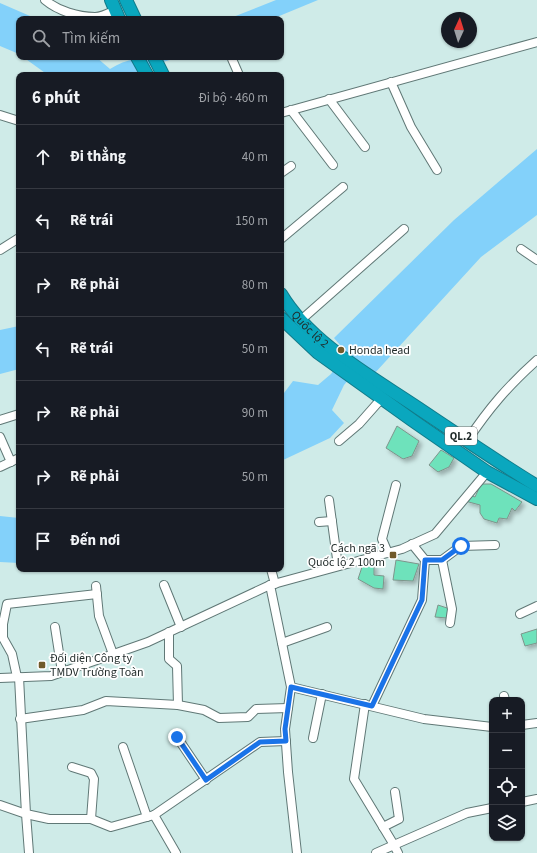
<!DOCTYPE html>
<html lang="vi">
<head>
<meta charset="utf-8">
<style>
	:root { --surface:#171b24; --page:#242831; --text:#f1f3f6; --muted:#9ea1a6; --line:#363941 }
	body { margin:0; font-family:"Source Sans 3",sans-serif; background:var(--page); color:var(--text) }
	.controls { position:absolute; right:12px; bottom:12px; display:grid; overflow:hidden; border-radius:8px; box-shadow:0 1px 3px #0004 }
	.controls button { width:36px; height:36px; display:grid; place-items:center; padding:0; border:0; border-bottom:1px solid var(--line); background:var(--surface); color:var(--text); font:20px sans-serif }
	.compass { position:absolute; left:441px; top:12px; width:36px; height:36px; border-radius:50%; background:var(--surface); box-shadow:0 1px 3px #0004; rotate:4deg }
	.stop { position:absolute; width:12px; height:12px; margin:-9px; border:3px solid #1a73e8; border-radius:50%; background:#fff }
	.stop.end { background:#1a73e8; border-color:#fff; box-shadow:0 1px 4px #0008 }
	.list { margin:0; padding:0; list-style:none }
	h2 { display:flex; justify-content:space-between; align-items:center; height:52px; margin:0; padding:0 16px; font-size:17px }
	h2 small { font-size:13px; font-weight:400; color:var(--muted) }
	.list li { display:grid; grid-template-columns:26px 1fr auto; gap:12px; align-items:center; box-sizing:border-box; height:64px; padding:0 16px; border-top:1px solid var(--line) }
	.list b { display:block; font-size:15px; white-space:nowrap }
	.list em { font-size:13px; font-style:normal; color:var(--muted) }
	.icon { flex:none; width:22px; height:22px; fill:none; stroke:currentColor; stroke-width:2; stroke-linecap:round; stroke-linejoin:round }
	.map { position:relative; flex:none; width:537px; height:853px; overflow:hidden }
	.search { position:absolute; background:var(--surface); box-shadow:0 1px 3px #0004; left:16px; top:16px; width:268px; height:44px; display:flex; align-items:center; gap:10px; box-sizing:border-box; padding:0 14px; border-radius:8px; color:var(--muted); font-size:15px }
	.panel { position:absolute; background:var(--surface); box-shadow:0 1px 3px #0004; left:16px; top:72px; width:268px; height:500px; border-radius:8px }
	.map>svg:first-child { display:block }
	.water { fill:#83d1fa }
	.building { fill:#6ee2bb; stroke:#7e948b; filter:url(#shadow) }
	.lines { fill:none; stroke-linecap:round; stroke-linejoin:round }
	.minor-casing { stroke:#607876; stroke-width:10 }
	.highway-casing { stroke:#117b8a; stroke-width:14 }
	.minor { stroke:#fff; stroke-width:8 }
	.highway { stroke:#0aa7be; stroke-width:12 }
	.route { stroke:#1a73e8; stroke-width:5 }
	.poi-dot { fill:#715a2a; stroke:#fff; stroke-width:1.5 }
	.labels { text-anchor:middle; stroke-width:3.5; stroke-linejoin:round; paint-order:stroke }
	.shield { fill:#fff; stroke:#626968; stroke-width:1 }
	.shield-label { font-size:11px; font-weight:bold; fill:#1f2928 }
	.street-label { font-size:12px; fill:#1f2928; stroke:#fff }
	.poi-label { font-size:12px; fill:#1f2928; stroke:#fff; text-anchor:start }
</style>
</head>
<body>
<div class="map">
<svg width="537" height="853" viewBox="0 0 537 853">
	<defs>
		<filter id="shadow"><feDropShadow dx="3" dy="3" stdDeviation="2" flood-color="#0004"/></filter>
	</defs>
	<rect width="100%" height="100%" fill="#cfebe8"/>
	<!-- water -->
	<g class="water">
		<polygon points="276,0 318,0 272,19 228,19"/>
		<polygon points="0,3 37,19 19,19 19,54 0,46"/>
		<path d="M23 57H96L110 69C131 55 154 57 179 57L141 69 135 75H48Z"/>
		<polygon points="537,149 537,215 481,257 374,374 361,365 344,385 332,410 344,423 330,438 281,461 281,397 293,381 318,385 331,374 346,352 334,338 454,220"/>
		<polygon points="19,326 19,369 0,374 0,330"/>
		<polygon points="0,516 19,518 19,563 0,562"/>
	</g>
	<!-- building -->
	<g class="building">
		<polygon points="397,426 419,441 412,456 403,459 386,448"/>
		<polygon points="441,450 454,458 449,467 438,472 429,465"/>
		<polygon points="481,484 491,484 522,502 515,511 512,508 507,519 499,518 497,523 484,519 480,513 480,505 465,501 470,495 475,497"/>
		<polygon points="396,560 419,564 413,581 393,580"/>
		<polygon points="363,564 374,565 374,575 384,576 383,589 374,588 358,579"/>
		<polygon points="438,605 450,609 447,618 435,617"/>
		<polygon points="537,629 537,643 525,646 521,634"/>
	</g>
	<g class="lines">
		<!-- minor casing -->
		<g class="minor-casing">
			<g id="minor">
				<path d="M45 0C58 11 78 17 95 17 102 17 109 13 115 10"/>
				<polyline points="232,59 239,75"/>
				<polyline points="391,82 411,127 437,170"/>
				<polyline points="329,99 365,147"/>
				<polyline points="291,110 333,165"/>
				<polyline points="281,113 537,42"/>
				<polyline points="0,115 19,121"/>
				<polyline points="281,173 291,166"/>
				<polyline points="281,239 343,187"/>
				<polyline points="521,249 537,260"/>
				<polyline points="0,250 19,238"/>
				<polyline points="301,320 404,229"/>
				<polyline points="0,420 19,414"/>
				<polyline points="0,437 11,462"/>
				<polyline points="339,441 359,424 382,398"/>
				<path d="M467 441C489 408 508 386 537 360"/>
				<polyline points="0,467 19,458"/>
				<polyline points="329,500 338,566"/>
				<polyline points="319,522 332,521"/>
				<polyline points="388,553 382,539 396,485"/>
				<polyline points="425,560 442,560 461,546 495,545"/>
				<polyline points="442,560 452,609 450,623"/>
				<polyline points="271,569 275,584"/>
				<polyline points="164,585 181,627"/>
				<polyline points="270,585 291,687 285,729 288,772 297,853"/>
				<polyline points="96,586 99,616 113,654"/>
				<polyline points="520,614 537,606"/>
				<polyline points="55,627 62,672"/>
				<polyline points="169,632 169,659 177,666 178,705"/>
				<polyline points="282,643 327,627"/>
				<polyline points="17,677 12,654 3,638 3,624 7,604 97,594"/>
				<polyline points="19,677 26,814 49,819 91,819 111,827 154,815 260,742 286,741"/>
				<polyline points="0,678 51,676 148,642 270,585 402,549 435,534 487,472"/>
				<polyline points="291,687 424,719 492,727"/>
				<polyline points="504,696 505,700"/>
				<polyline points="365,704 354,779 394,845 467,813 492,808"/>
				<polyline points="372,706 422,600 425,560 412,544"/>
				<polyline points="20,719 83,710 106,701 178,705 204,710 219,718 248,717 256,709 288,708"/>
				<polyline points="522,725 537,723"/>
				<polyline points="177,737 206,780"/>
				<polyline points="313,738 322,694"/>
				<polyline points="123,747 147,817"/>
				<polyline points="72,767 91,773 94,779 91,819"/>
				<polyline points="522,802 537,799"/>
				<polyline points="0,805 26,814 29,853"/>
				<polyline points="154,815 176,853"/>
				<polyline points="383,827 399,819 395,792"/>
				<polyline points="376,853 394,845 398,853"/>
			</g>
		</g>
		<!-- highway casing -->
		<g class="highway-casing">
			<g id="highway">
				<polyline points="111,0 119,19"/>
				<polyline points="126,0 135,19"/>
				<polyline points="137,57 147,75"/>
				<polyline points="154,57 163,75"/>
				<path id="s1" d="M281 294C310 343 372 377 418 408 457 434 496 461 537 486"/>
				<polyline points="281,318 317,352 412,420 487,472 537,499"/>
			</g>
		</g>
		<!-- minor -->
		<use href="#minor" class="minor"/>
		<!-- highway -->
		<use href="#highway" class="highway"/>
	</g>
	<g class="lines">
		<!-- route -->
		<polyline class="route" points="177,737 206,780 260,742 286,741 285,729 291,687 372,706 422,600 425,560 442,560 461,546"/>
	</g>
	<!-- markers -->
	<g class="poi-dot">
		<circle cx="341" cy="350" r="4"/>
		<rect x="389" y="551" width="8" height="8" rx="2"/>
		<rect x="38" y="661" width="8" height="8" rx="2"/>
	</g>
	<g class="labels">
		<!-- shield labels -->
		<rect class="shield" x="445" y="427" width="32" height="18" rx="3"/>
		<g class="shield-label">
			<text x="461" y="440">QL.2</text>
		</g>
		<!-- street labels -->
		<g class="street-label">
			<text dy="4" stroke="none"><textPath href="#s1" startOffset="46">Quốc lộ 2</textPath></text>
		</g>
		<!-- poi labels -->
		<g class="poi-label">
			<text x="349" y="354">Honda head</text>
			<text x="385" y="552" text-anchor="end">Cách ngã 3<tspan x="385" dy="14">Quốc lộ 2 100m</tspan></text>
			<text x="50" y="662">Đối diện Công ty<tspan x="50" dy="14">TMDV Trường Toàn</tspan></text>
		</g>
	</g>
</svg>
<div class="controls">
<button>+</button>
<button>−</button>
<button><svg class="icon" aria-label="locate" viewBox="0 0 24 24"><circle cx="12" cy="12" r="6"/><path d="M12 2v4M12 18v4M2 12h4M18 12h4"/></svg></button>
<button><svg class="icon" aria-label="layers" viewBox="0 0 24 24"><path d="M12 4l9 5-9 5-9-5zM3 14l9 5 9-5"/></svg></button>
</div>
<svg class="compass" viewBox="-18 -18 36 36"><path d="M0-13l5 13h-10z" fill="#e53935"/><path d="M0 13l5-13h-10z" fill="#9ea1a6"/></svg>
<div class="stop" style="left:461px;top:546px"></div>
<div class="stop end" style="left:177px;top:737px"></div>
<div class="search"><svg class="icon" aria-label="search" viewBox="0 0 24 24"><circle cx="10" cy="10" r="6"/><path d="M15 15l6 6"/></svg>Tìm kiếm</div>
<section class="panel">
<h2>6 phút<small>Đi bộ · 460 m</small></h2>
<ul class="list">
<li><svg class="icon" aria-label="ahead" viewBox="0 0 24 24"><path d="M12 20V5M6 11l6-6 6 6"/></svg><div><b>Đi thẳng</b></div><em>40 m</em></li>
<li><svg class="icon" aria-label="left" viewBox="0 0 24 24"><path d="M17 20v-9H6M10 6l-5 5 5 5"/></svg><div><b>Rẽ trái</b></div><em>150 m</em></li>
<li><svg class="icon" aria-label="right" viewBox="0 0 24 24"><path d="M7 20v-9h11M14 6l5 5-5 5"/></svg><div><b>Rẽ phải</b></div><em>80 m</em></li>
<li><svg class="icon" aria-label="left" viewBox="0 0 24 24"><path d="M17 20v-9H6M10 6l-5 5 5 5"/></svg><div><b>Rẽ trái</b></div><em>50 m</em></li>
<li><svg class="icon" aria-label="right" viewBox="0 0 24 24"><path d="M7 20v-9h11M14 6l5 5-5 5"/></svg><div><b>Rẽ phải</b></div><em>90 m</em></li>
<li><svg class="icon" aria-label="right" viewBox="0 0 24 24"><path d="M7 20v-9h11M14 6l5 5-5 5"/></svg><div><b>Rẽ phải</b></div><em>50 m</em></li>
<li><svg class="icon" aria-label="arrive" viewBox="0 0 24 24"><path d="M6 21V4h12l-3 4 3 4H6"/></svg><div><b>Đến nơi</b></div></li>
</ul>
</section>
</div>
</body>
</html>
